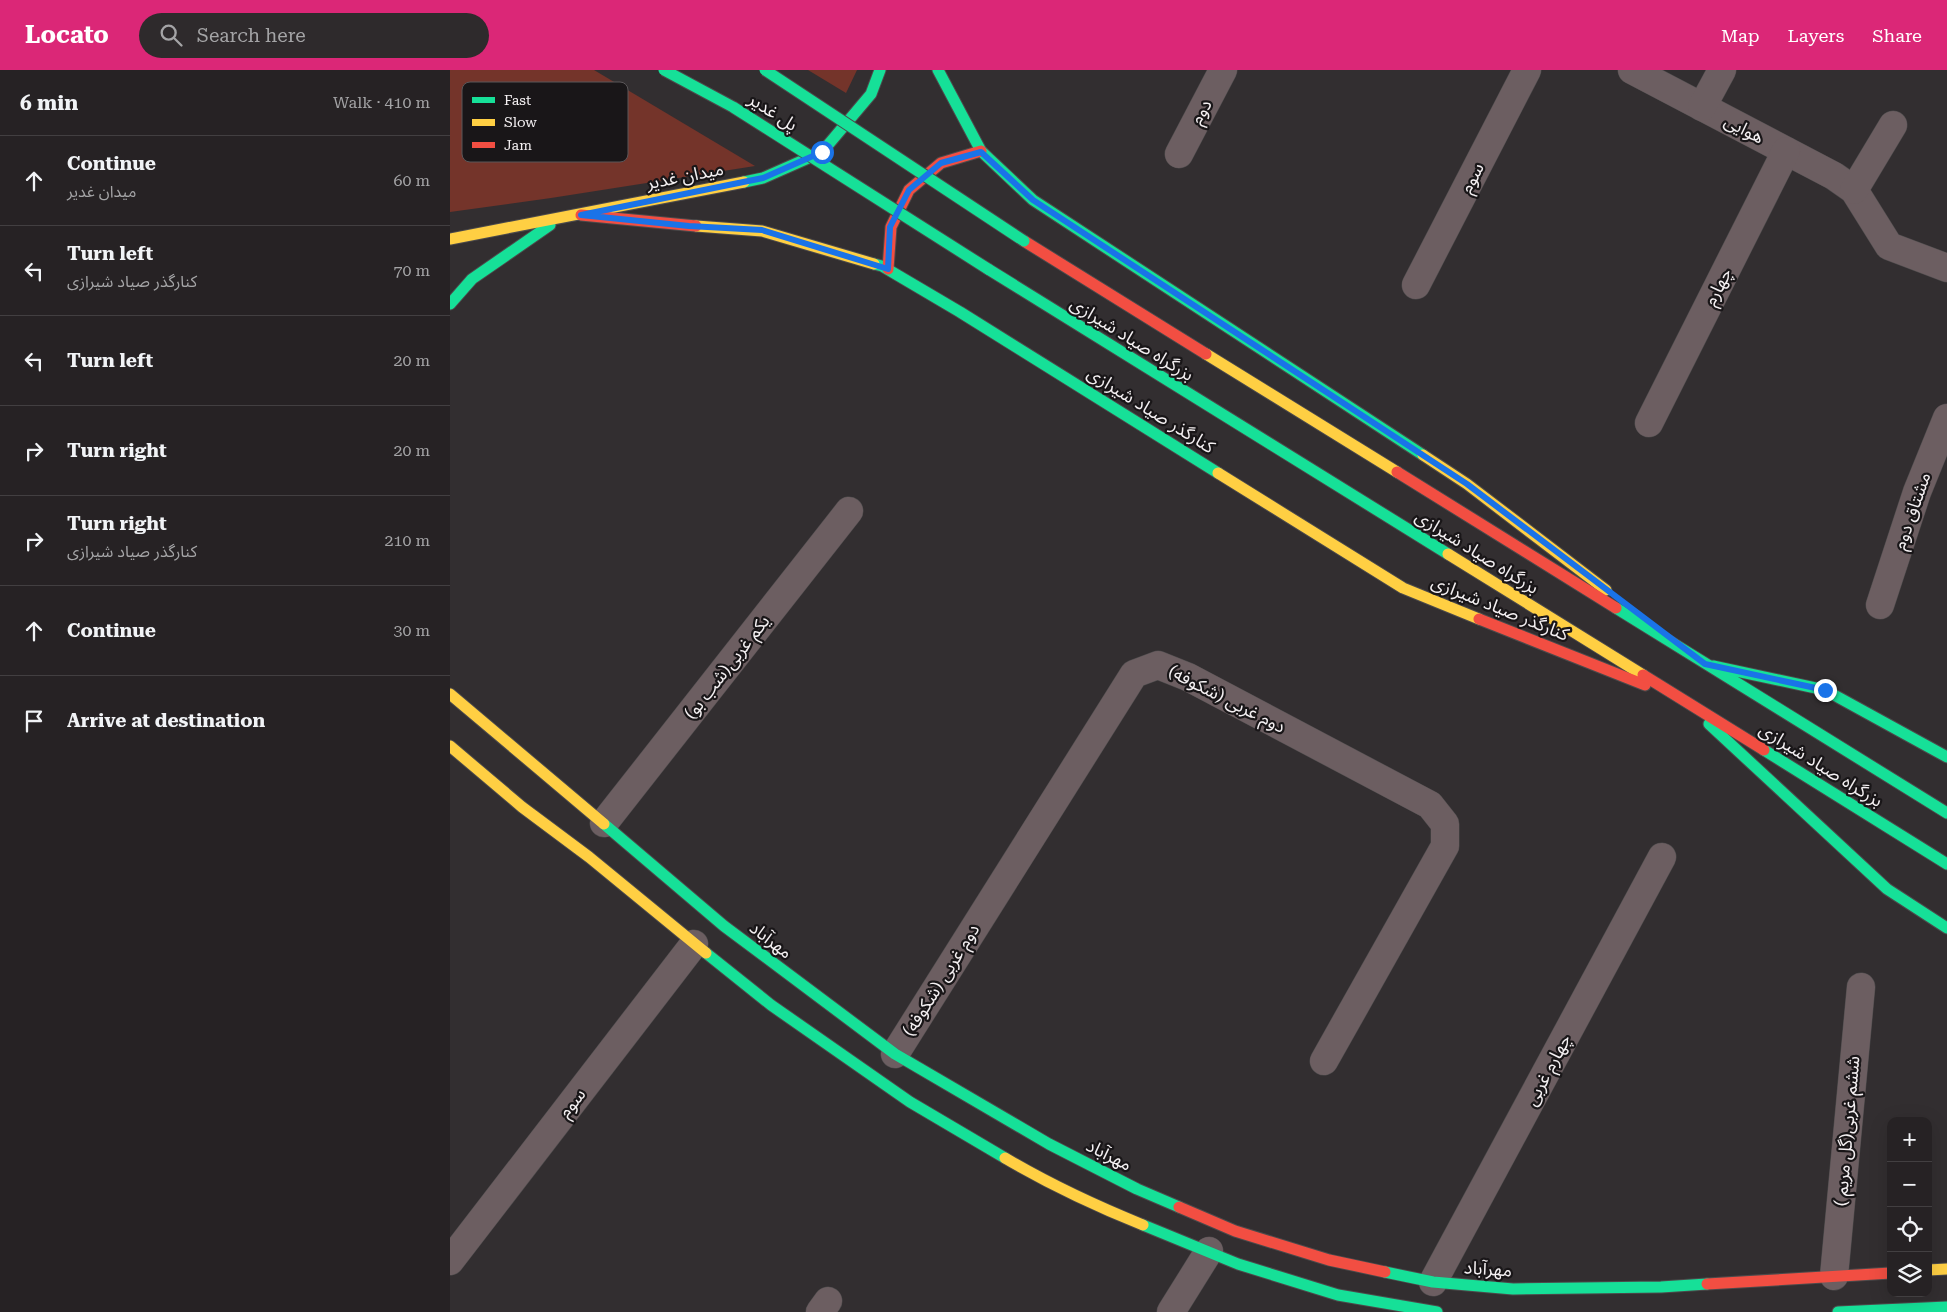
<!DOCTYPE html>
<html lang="en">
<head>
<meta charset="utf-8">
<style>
	:root { --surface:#262224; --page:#2e2a2c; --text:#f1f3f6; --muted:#a4a4a6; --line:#423f41; --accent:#db2777 }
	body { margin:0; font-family:"Roboto Serif","Noto Sans Arabic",serif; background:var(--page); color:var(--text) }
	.controls { position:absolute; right:15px; bottom:15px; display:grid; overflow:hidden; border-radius:10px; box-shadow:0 5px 20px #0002 }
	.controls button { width:45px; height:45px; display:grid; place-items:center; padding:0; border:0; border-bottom:1px solid var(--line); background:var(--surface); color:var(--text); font:25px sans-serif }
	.stop { position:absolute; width:15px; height:15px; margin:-11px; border:4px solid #1a73e8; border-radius:50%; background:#fff }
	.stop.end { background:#1a73e8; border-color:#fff; box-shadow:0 1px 5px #0008 }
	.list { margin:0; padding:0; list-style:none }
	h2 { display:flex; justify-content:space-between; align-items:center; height:65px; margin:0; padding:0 20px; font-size:21px }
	h2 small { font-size:16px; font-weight:400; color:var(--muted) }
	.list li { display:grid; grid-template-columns:32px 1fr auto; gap:15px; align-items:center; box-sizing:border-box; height:90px; padding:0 20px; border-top:1px solid var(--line) }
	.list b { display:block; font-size:19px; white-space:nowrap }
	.list p { margin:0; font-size:16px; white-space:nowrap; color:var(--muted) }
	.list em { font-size:16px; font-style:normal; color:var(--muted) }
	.icon { flex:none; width:28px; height:28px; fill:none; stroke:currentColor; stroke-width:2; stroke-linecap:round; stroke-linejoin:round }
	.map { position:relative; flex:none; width:1497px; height:1242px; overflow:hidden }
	header { display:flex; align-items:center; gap:30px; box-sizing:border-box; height:70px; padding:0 25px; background:var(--accent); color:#fff }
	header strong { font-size:24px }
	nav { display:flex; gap:28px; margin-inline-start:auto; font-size:18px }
	.search { width:350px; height:45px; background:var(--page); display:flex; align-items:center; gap:12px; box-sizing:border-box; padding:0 18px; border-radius:28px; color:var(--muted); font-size:19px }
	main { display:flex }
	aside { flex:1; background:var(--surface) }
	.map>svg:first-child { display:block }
	.green { fill:#74342a }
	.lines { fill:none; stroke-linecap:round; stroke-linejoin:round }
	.street-casing { stroke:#4c4a4b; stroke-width:29 }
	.fast-casing { stroke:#4c4a4b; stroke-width:13 }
	.slow-casing { stroke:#4c4a4b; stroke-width:13 }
	.jam-casing { stroke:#4c4a4b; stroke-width:13 }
	.street { stroke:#6c5e61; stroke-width:28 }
	.fast { stroke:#16e098; stroke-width:11 }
	.slow { stroke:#ffcf43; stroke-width:11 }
	.jam { stroke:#f24e42; stroke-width:11 }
	.fast-bridge-casing { stroke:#4c4a4b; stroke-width:13; stroke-linecap:butt }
	.fast-bridge { stroke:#16e098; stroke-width:11 }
	.route { stroke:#1a73e8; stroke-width:6 }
	.labels { text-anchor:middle; stroke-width:4.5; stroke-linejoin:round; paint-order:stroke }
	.street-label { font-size:18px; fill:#f4f0f2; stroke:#191618 }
	.key { fill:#191618; stroke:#5b5759; stroke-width:1 }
	.key-label { font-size:14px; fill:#f4f0f2 }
</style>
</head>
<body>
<header>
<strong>Locato</strong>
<div class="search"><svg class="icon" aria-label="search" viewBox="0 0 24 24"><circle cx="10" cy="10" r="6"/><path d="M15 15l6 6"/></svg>Search here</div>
<nav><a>Map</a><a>Layers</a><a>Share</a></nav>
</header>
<main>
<aside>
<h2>6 min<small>Walk · 410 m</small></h2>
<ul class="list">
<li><svg class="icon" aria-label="ahead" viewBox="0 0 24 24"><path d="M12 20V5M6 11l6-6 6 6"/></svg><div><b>Continue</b><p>میدان غدیر</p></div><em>60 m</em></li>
<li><svg class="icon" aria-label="left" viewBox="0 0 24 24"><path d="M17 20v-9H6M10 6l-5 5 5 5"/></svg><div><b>Turn left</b><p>کنارگذر صیاد شیرازی</p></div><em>70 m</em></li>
<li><svg class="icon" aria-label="left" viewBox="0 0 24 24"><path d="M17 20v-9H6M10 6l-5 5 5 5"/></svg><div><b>Turn left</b></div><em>20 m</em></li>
<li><svg class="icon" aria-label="right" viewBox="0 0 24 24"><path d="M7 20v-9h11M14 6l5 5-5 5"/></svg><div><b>Turn right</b></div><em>20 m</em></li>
<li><svg class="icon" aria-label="right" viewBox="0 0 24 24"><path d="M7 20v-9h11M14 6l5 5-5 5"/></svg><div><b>Turn right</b><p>کنارگذر صیاد شیرازی</p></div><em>210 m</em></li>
<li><svg class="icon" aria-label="ahead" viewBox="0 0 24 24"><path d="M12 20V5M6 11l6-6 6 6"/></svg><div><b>Continue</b></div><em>30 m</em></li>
<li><svg class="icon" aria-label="arrive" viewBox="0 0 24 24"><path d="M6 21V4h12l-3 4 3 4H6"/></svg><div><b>Arrive at destination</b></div></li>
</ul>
</aside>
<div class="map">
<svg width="1497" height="1242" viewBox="0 0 1497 1242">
	<rect width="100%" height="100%" fill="#322e30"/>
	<!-- green -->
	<g class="green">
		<polygon points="0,0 144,0 305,96 101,128 0,142"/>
		<polygon points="358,0 407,0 396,23"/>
	</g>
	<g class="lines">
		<!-- street casing -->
		<g class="street-casing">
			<g id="street">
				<polyline points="1182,0 1384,106 1404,120 1439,176 1497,198"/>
				<polyline points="1252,37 1272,0"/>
				<polyline points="729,84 773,0"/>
				<polyline points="1404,120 1443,55"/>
				<polyline points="966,215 1077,0"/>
				<polyline points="1199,353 1336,81"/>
				<polyline points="1430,535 1467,422 1497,348"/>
				<polyline points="154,753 399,441"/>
				<polyline points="445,984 684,604 708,595 738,607 980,735 995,754 995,776 874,991"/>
				<polyline points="0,1191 244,874"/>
				<polyline points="1384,1206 1411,917"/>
				<polyline points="983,1212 1212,787"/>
				<polyline points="370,1242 378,1231"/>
				<polyline points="721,1242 759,1181"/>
			</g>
		</g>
		<!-- fast casing -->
		<g class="fast-casing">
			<g id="fast">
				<polyline points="488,0 531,81 583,130 973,385"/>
				<polyline points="294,112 313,108 372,82 421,24 430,0"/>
				<polyline points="424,194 432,196 510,242 768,403"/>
				<polyline points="538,199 998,484"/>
				<polyline points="0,234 22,209 100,155"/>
				<polyline points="1166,538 1497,743"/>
				<polyline points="1263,596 1375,620 1497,687"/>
				<polyline points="1259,654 1437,819 1497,858"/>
				<polyline points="1314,680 1497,794"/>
				<polyline points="154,754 274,856 445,984 599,1074 687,1119 729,1137"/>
				<polyline points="256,883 321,935 460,1032 555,1088"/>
				<polyline points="693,1155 788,1194 888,1225 987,1242"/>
				<polyline points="935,1202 983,1212 1063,1219 1211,1217 1257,1214"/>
				<polyline points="1388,1242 1497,1237"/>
			</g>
		</g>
		<!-- slow casing -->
		<g class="slow-casing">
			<g id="slow">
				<polyline points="246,156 312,161 424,194"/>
				<polyline points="0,169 294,112"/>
				<polyline points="756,284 947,402"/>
				<polyline points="973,385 1017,414 1156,520"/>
				<polyline points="768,403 953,518 1029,549"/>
				<polyline points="998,484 1193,605"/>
				<polyline points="0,624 154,754"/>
				<polyline points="0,676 72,737 139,787 256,883"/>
				<path d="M555 1088C599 1114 646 1136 693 1155"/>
				<polyline points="1478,1200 1497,1199"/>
			</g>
		</g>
		<!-- jam casing -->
		<g class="jam-casing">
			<g id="jam">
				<polyline points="131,145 246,156"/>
				<polyline points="574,171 756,284"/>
				<polyline points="438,199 441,157 459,120 491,93 531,81"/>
				<polyline points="947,402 1166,538"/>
				<polyline points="1029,549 1195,615"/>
				<polyline points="1193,605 1314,680"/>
				<polyline points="729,1137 785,1161 879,1190 935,1202"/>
				<polyline points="1257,1214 1441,1203"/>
			</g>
		</g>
		<!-- street -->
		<use href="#street" class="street"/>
		<!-- fast -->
		<use href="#fast" class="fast"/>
		<!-- slow -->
		<use href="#slow" class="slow"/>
		<!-- jam -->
		<use href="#jam" class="jam"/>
		<!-- fast-bridge casing -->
		<g class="fast-bridge-casing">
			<g id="fast-bridge">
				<polyline points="214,0 283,37 538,199"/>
				<polyline points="315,0 574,171"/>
			</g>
		</g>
		<!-- fast-bridge -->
		<use href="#fast-bridge" class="fast-bridge"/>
	</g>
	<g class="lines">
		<!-- route -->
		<polyline class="route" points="372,82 313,108 131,145 239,156 312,160 438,199 440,157 459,120 491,93 531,82 583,130 1017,414 1255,594 1375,620"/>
	</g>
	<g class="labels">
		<!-- street labels -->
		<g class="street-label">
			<text transform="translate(323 42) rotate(33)" y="6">پل غدیر</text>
			<text transform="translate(751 42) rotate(-62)" y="6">دوم</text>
			<text transform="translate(1294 59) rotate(27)" y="6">هوایی</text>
			<text transform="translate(235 106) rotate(-11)" y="6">میدان غدیر</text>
			<text transform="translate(1022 108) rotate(-63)" y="6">سوم</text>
			<text transform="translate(1268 217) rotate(-63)" y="6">چهارم</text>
			<text transform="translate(682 269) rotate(32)" y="6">بزرگراه صیاد شیرازی</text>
			<text transform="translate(701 340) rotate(32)" y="6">کنارگذر صیاد شیرازی</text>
			<text transform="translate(1462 441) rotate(-71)" y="6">مشتاق دوم</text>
			<text transform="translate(1027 482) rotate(32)" y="6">بزرگراه صیاد شیرازی</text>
			<text transform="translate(1050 538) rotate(22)" y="6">کنارگذر صیاد شیرازی</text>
			<text transform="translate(277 597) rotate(-52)" y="6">یکم غربی(شب بو)</text>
			<text transform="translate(777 629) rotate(27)" y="6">دوم غربی (شکوفه)</text>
			<text transform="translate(1371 695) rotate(32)" y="6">بزرگراه صیاد شیرازی</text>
			<text transform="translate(321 870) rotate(38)" y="6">مهرآباد</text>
			<text transform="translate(491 910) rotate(-58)" y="6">دوم غربی (شکوفه)</text>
			<text transform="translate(1098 1000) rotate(-62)" y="6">چهارم غربی</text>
			<text transform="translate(122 1033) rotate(-52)" y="6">سوم</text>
			<text transform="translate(1397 1061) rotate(-85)" y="6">ششم غربی(گل مریم )</text>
			<text transform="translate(659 1085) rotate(27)" y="6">مهرآباد</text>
			<text transform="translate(1038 1199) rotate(4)" y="6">مهرآباد</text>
		</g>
	</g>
	<!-- legend -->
	<rect x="12" y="12" width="166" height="80" rx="8" class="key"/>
	<rect x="22" y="27" width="23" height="6" fill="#16e098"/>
	<rect x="22" y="49" width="23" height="7" fill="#ffcf43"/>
	<rect x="22" y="72" width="23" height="6" fill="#f24e42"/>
	<g class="key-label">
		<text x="54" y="35">Fast</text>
		<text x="54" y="57">Slow</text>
		<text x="54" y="80">Jam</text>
	</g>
</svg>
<div class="controls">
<button>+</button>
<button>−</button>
<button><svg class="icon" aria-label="locate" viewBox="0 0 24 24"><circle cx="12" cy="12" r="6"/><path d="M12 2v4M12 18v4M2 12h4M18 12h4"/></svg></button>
<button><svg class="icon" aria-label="layers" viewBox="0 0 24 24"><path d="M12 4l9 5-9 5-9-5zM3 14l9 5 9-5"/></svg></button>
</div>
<div class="stop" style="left:372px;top:82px"></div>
<div class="stop end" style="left:1375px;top:620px"></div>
</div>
</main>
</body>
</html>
